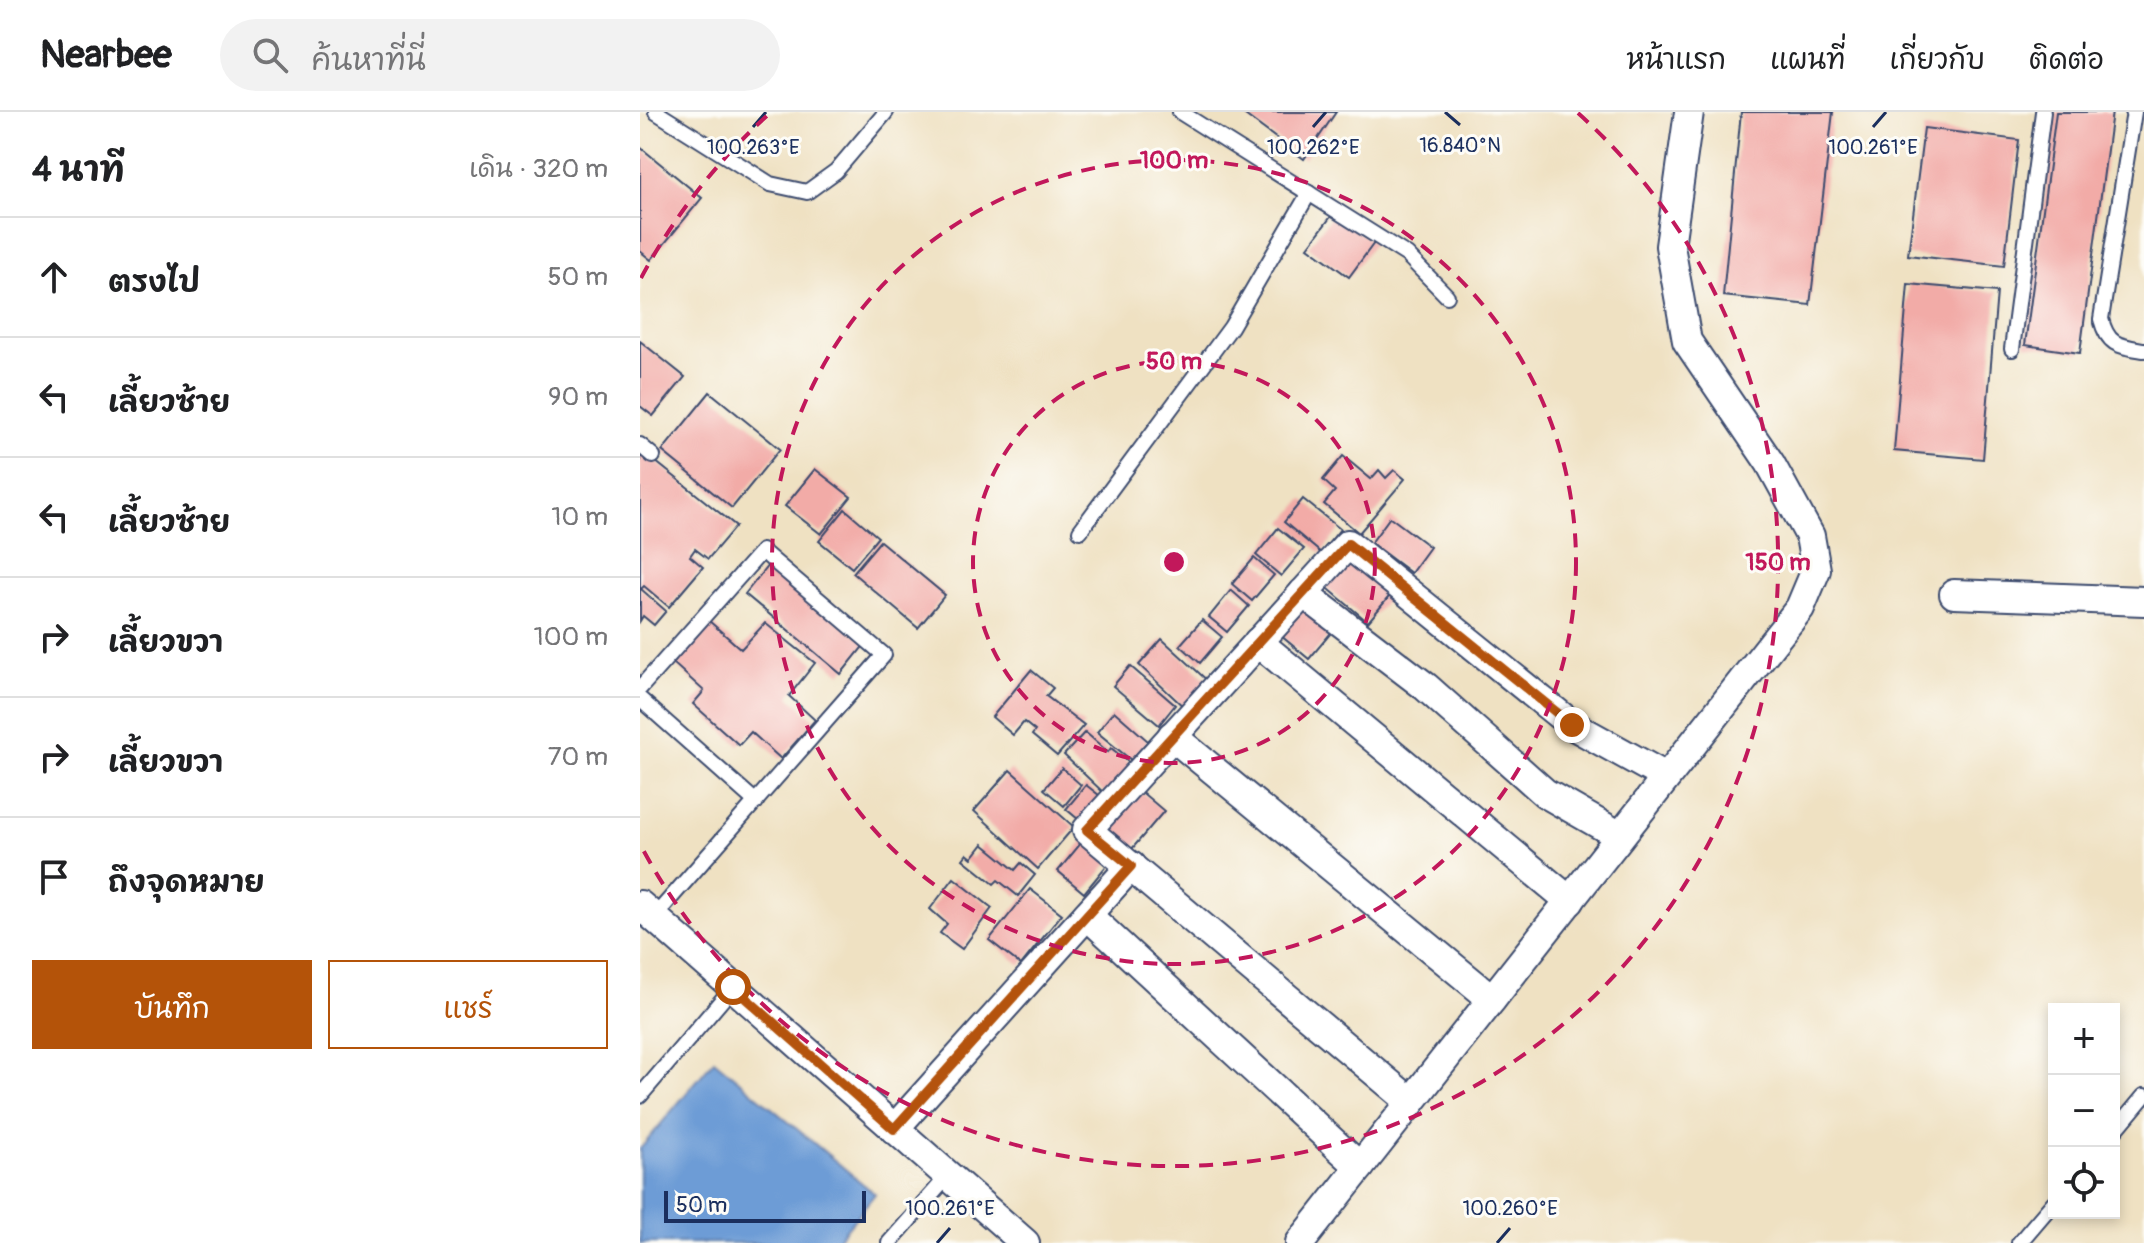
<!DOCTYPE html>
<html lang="th">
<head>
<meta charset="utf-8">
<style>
	:root { --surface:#fff; --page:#f2f2f2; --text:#202124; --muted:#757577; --line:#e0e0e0; --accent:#b45309 }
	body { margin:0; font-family:Pangolin,"Playpen Sans Thai",sans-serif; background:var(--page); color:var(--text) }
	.controls { position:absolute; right:24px; bottom:24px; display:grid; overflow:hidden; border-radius:0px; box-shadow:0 4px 12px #0003 }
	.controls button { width:72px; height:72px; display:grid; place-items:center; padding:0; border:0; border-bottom:2px solid var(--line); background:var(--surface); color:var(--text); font:40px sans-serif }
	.scale { position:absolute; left:24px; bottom:20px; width:202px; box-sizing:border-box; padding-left:8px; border:4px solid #1b2f5e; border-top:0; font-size:22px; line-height:28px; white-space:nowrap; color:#1b2f5e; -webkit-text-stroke:6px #fdfcf7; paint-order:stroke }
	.stop { position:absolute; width:24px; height:24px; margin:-18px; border:6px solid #b45309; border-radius:50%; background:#fff }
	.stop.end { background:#b45309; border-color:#fff; box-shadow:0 2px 8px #0008 }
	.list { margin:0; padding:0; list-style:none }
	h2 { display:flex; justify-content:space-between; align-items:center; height:104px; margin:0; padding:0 32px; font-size:34px }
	h2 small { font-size:26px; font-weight:400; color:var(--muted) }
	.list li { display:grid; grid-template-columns:52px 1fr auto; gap:24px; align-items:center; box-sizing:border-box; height:120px; padding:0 32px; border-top:2px solid var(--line) }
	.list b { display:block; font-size:30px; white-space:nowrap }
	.list em { font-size:26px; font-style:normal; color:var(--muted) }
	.actions { display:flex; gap:16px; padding:24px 32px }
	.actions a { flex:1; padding:18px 0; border:2px solid var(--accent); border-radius:0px; text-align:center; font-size:28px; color:var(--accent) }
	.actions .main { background:var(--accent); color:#fff }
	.icon { flex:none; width:44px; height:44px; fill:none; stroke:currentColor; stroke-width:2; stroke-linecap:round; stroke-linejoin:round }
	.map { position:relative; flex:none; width:1504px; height:1131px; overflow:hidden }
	header { display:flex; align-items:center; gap:48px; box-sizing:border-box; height:112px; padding:0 40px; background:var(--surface); border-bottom:2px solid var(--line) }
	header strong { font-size:38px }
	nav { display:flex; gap:44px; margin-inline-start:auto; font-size:28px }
	.search { width:560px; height:72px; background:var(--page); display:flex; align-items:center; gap:20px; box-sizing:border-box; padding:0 28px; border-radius:44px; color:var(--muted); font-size:30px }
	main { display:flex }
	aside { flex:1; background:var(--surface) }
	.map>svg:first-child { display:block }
	.water { fill:#6d9cd6; stroke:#44669a; stroke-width:2 }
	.building { fill:#f2aba7 }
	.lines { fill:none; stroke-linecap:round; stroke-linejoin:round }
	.service-casing { stroke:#3b4a6d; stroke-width:18 }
	.minor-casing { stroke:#3b4a6d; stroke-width:32 }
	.service { stroke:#fff; stroke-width:14 }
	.minor { stroke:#fff; stroke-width:28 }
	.route { stroke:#b45309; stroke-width:10 }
	.ticks { fill:none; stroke:#1b2f5e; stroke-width:3 }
	.ring { fill:none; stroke:#c2185b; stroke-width:4; stroke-dasharray:14 10 }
	.ticks-label { font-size:20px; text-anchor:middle; fill:#1b2f5e; stroke:#fdfcf7; stroke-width:6; stroke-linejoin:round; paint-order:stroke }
	.centre { fill:#c2185b; stroke:#fdfcf7; stroke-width:4 }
	.ring-label { font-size:24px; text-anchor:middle; font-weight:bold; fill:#c2185b; stroke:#fdfcf7; stroke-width:6; stroke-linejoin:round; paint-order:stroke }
</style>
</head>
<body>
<header>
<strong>Nearbee</strong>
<div class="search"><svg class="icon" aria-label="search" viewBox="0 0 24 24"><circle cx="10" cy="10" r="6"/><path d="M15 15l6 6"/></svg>ค้นหาที่นี่</div>
<nav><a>หน้าแรก</a><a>แผนที่</a><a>เกี่ยวกับ</a><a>ติดต่อ</a></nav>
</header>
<main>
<aside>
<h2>4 นาที<small>เดิน · 320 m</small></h2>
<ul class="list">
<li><svg class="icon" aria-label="ahead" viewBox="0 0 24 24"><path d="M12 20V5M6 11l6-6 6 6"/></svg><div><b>ตรงไป</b></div><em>50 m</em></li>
<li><svg class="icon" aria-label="left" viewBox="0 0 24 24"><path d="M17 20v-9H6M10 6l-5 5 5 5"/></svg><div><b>เลี้ยวซ้าย</b></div><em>90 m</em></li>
<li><svg class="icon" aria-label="left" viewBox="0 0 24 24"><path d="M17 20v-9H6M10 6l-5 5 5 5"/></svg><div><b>เลี้ยวซ้าย</b></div><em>10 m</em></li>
<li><svg class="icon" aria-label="right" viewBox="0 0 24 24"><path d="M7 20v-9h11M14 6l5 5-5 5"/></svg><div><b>เลี้ยวขวา</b></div><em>100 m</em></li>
<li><svg class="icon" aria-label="right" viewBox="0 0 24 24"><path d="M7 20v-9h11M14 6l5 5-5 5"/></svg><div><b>เลี้ยวขวา</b></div><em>70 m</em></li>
<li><svg class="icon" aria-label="arrive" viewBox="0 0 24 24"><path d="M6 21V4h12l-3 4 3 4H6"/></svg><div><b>ถึงจุดหมาย</b></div></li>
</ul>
<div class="actions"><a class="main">บันทึก</a><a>แชร์</a></div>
</aside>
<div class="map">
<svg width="1504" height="1131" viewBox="0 0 1504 1131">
	<rect width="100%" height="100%" fill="#fdfcf7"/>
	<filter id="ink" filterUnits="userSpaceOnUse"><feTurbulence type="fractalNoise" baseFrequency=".0125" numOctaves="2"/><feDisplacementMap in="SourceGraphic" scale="16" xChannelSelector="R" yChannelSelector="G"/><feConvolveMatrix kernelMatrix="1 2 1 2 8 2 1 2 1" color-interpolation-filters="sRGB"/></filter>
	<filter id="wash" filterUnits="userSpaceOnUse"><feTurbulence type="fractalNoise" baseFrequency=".006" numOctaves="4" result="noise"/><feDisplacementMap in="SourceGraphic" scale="32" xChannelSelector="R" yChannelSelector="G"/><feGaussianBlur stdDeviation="1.8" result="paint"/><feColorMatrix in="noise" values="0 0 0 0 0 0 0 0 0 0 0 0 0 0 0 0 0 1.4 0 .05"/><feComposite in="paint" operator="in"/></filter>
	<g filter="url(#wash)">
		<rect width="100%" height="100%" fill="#efe1c2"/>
		<!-- water -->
		<polygon class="water" points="74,948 235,1082 195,1131 0,1131 0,1037"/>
		<g id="blocks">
			<!-- building -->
			<g class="building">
				<polygon points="601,0 696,0 664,47"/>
				<polygon points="1101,0 1193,0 1170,193 1083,184"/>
				<polygon points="1416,0 1472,0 1440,241 1385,233"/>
				<polygon points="1284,16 1379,28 1364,154 1268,143"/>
				<polygon points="0,35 62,86 11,148 0,139"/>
				<polygon points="693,102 734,131 709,165 668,135"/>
				<polygon points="1268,172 1357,180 1343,347 1254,339"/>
				<polygon points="0,229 45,265 13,304 0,294"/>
				<polygon points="70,280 140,337 92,396 22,339"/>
				<polygon points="0,337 96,414 68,447 55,437 50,444 63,455 29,495 4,474 1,477 26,499 14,513 3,504 0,509"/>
				<polygon points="703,344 731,367 739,358 746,366 754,358 765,367 719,421 684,392 695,379 683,368"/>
				<polygon points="175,357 211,385 181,422 145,394"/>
				<polygon points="663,387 700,417 681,441 644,410"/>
				<polygon points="205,397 238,425 212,456 179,429"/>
				<polygon points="750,405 790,435 771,461 731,431"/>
				<polygon points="638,416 664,437 641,464 616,443"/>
				<polygon points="240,429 305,483 278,516 213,461"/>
				<polygon points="709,443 753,480 728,510 684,473"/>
				<polygon points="614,446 634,463 612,489 592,472"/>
				<polygon points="129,452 226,531 201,562 105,482"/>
				<polygon points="591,478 609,494 587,520 569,505"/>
				<polygon points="667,491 696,515 669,547 640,523"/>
				<polygon points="68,508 101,537 125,511 175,551 149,584 175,608 141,647 111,620 99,633 53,592 64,579 33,551"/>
				<polygon points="562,508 582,525 560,551 540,533"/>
				<polygon points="522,527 570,571 547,598 499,553"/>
				<polygon points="490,554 535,593 519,613 473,574"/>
				<polygon points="391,558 413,576 406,584 444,613 417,644 392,623 395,619 384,610 373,623 352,605"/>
				<polygon points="474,599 508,629 491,648 457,620"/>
				<polygon points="445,620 468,640 471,636 492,653 466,683 424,643"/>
				<polygon points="422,656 441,673 424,694 404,677"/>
				<polygon points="370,658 434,715 398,757 334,699"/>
				<polygon points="491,671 524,699 491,738 458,710"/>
				<polygon points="446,673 464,687 444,712 426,697"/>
				<polygon points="446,725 472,747 444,781 418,759"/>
				<polygon points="343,732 375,758 381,751 395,763 378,784 358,768 354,772 323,747 327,742 332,746"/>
				<polygon points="314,766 352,796 322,837 300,821 307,812 290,797"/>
				<polygon points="390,777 422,802 381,853 349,828"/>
			</g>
		</g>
	</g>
	<g filter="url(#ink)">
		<use href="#blocks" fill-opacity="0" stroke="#3b4a6d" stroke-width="2"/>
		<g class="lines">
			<!-- service casing -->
			<g class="service-casing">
				<g id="service">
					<polyline points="16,0 130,72 167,80 196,59 246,0"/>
					<polyline points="540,0 767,143 807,184"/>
					<path d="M1494 0 1461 207C1468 234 1479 234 1504 238"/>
					<polyline points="1372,237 1403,0"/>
					<polyline points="0,333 13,344"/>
					<polyline points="440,419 591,215 669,81"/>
					<polyline points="0,576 122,439 244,543 14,805"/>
					<polyline points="0,587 116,690"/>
					<polyline points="0,984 93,875"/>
					<polyline points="1474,1020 1504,984"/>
					<polyline points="249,1131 308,1064"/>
					<polyline points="1379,1131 1414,1090"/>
				</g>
			</g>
			<!-- minor casing -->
			<g class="minor-casing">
				<g id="minor">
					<polyline points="663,481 786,575 905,681 980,724"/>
					<polyline points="1314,482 1504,489"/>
					<polyline points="618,530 930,789"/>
					<polyline points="532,624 852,887"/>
					<polyline points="0,793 385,1131"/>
					<polyline points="447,803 720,1055"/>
					<polyline points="771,990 447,718 708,432 932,613 1026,665"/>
					<polyline points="254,1017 491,754"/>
					<polyline points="660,1131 1160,496 1176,458 1170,424 1130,351 1047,229 1030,134 1049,0"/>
				</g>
			</g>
			<!-- service -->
			<use href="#service" class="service"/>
			<!-- minor -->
			<use href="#minor" class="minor"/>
		</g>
	</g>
	<g class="lines" filter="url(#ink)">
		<!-- route -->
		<polyline class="route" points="93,875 254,1017 491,754 447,718 708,432 932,613"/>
	</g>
	<!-- ticks -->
	<path class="ticks" d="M805 0 820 13M113 15 126 0M673 15 686 0M1233 15 1246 0M297 1131 310 1116M857 1131 870 1116"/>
	<!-- distance rings -->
	<g class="ring">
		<circle cx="534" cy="450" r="201"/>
		<circle cx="534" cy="450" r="402"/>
		<path d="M1 166A604 604 0 0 1 130 1M938 1A604 604 0 1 1 1 734"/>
	</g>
	<g class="ticks-label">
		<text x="820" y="40">16.840°N</text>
		<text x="113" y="42">100.263°E</text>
		<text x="673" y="42">100.262°E</text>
		<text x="1233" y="42">100.261°E</text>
		<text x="310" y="1103">100.261°E</text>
		<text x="870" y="1103">100.260°E</text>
	</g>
	<circle cx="534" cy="450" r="12" class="centre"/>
	<g class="ring-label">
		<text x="534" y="56">100 m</text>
		<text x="534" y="257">50 m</text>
		<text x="1138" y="458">150 m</text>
	</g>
</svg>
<div class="controls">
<button>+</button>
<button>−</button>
<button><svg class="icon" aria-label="locate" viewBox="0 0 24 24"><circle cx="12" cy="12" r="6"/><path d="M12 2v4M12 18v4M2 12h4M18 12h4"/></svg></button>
</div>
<div class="scale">50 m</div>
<div class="stop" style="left:93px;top:875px"></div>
<div class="stop end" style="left:932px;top:613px"></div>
</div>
</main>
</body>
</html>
